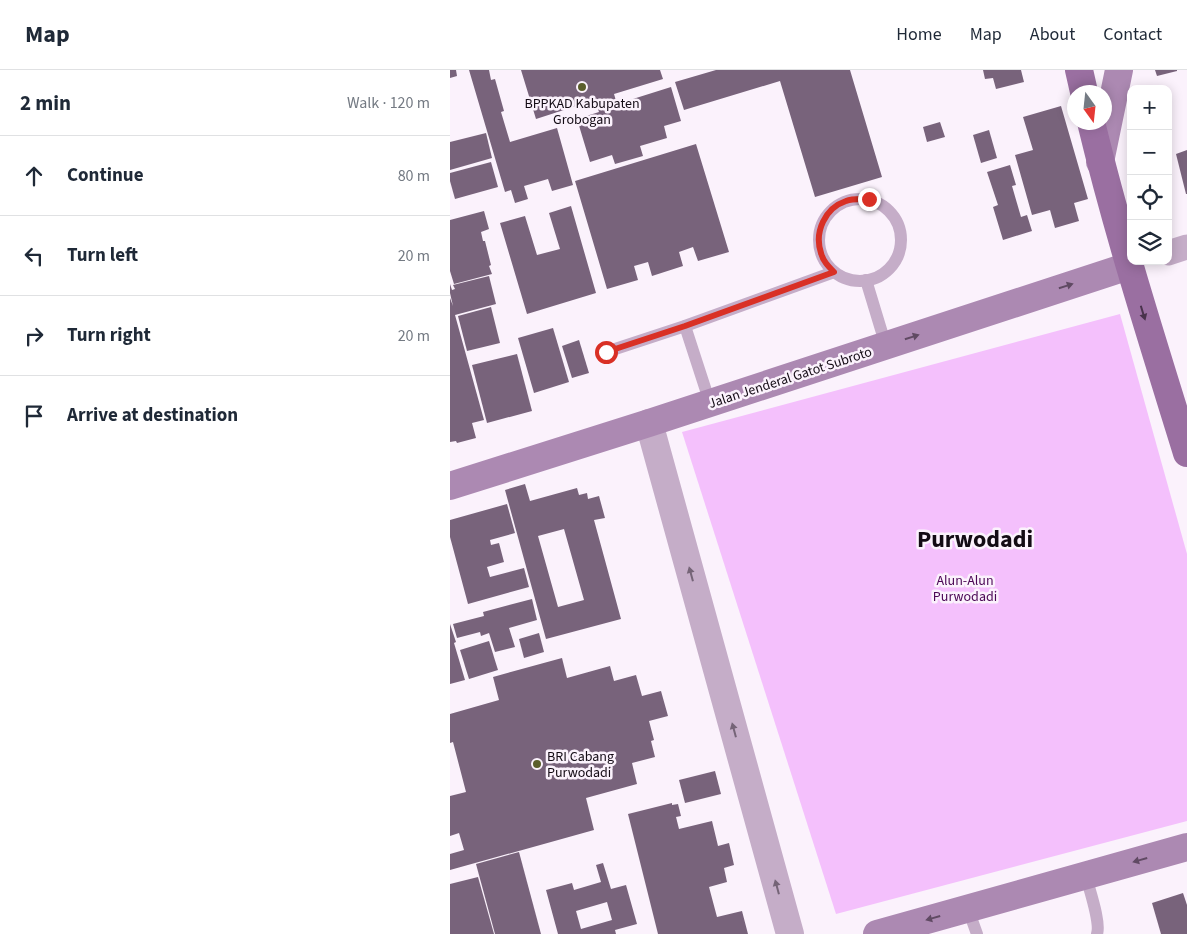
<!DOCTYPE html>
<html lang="en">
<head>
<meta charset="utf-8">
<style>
	:root { --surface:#fff; --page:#f2f2f3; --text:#1f2937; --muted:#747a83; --line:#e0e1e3 }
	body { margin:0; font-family:"Source Sans 3",sans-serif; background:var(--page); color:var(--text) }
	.controls { position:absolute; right:15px; top:15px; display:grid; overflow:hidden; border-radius:10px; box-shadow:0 2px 12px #0003 }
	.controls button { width:45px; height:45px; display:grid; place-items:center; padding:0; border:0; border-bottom:1px solid var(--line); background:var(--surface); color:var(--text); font:25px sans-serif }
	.compass { position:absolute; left:617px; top:15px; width:45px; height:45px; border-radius:50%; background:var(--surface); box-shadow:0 2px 12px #0003; rotate:165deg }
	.stop { position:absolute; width:15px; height:15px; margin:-11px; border:4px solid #d93025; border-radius:50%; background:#fff }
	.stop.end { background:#d93025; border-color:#fff; box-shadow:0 1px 5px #0008 }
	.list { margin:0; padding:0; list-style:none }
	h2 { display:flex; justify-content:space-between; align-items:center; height:65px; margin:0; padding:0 20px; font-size:21px }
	h2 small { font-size:16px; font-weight:400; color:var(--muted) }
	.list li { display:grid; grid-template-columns:32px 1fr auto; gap:15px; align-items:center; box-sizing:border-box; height:80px; padding:0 20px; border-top:1px solid var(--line) }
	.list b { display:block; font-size:19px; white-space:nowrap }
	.list em { font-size:16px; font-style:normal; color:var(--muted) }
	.icon { flex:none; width:28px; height:28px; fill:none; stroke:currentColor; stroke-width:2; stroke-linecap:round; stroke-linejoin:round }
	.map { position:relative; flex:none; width:737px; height:864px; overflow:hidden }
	header { display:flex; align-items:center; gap:30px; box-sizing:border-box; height:70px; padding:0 25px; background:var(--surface); border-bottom:1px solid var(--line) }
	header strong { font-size:24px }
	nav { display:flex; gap:28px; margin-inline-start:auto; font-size:18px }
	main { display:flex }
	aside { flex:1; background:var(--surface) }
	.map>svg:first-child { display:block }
	.green { fill:#f4c0fc }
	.building { fill:#78637b; fill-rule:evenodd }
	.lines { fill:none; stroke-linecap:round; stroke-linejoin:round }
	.service { stroke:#c5adc8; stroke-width:12 }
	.minor { stroke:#c5adc8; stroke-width:25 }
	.tertiary { stroke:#c5adc8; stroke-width:28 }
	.secondary { stroke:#ac89b2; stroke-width:28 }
	.primary { stroke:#9a6fa1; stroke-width:28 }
	.oneway { fill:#604a63 }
	.oneway2 { fill:#49334c }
	.oneway3 { fill:#756477 }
	.route { stroke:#d93025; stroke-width:6 }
	.poi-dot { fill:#5b5e2c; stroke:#fbf2fc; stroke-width:2 }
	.labels { text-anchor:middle; stroke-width:5; stroke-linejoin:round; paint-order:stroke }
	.poi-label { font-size:14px; fill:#130b14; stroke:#fbf2fc }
	.street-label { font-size:14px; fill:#130b14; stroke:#fbf2fc }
	.park-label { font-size:14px; fill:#4b0755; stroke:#fbf2fc }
	.town-label { font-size:24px; font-weight:bold; fill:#130b14; stroke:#fbf2fc }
</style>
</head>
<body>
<header>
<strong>Map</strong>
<nav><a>Home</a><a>Map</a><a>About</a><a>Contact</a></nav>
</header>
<main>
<aside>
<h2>2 min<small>Walk · 120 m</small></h2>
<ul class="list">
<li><svg class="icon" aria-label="ahead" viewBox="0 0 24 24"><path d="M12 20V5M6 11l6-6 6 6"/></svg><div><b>Continue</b></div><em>80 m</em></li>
<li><svg class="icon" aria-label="left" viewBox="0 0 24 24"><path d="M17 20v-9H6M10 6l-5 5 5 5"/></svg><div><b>Turn left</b></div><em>20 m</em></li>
<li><svg class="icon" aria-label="right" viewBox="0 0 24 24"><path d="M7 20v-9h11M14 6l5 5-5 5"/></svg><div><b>Turn right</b></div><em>20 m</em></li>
<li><svg class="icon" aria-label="arrive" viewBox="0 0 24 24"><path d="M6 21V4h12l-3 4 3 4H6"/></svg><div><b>Arrive at destination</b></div></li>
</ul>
</aside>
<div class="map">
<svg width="737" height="864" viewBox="0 0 737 864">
	<rect width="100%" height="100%" fill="#fbf2fc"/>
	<!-- green -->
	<polygon class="green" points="670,244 737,484 737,751 386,844 232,362"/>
	<!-- building -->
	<g class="building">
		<polygon points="0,0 6,0 7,6 0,8"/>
		<polygon points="19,0 39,0 41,10 45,9 54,41 51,42 60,72 107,58 123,115 102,121 98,109 74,116 78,129 65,133 61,120 55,122"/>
		<polygon points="71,0 210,0 213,9 164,24 167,34 221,17 231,51 214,56 217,68 190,76 193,86 165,94 162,85 140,92 127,49 149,42 145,30 86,49"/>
		<polygon points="266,0 400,0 432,107 365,127 330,11 234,40 225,12"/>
		<polygon points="533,0 571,0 574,12 546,19 543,8 535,9"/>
		<polygon points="705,0 727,0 727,1 707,6"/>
		<polygon points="611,36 638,129 624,133 629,151 605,158 600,140 582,145 565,85 583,80 573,47"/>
		<polygon points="490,52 495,67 477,72 473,57"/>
		<polygon points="539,60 547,88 531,93 523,65"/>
		<polygon points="36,63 42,88 0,100 0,72"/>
		<polygon points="246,74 279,182 248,191 243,177 229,182 233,196 202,206 198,192 184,196 188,210 157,219 125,111"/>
		<polygon points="737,80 737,124 736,124 726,84"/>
		<polygon points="41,92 48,117 5,129 0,111 0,103"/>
		<polygon points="560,95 566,115 562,116 571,147 577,145 582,161 553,170 543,137 548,135 537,102"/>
		<polygon points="121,136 146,223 77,244 50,153 75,146 87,185 110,179 99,143"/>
		<polygon points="34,141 39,159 31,162 33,171 35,171 41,195 39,196 42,204 4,214 0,201 0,150"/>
		<polygon points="39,206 46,234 5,245 34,350 22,353 26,368 7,373 6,371 0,372 0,228 3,236 0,223 0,214 2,220 5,219 3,215"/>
		<polygon points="41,237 50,273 17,281 8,246"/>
		<polygon points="103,258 119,312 84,323 68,268"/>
		<polygon points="129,270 139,303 122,308 112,276"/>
		<polygon points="67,284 82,341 37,353 22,295"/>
		<path d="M75 414 80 431 127 418 129 425 137 423 138 429 149 426 155 448 144 450 171 549 96 569 55 420ZM114 459 134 530 108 537 88 466Z"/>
		<polygon points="57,434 65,463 40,470 41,475 49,473 54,492 37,497 40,507 74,498 79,517 18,534 0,467 0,450"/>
		<polygon points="82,529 87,550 59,558 65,577 45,582 39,563 31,566 30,562 7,568 3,554 34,546 33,542"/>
		<polygon points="0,554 6,572 4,573 15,610 0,614"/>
		<polygon points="89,563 94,582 74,588 69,569"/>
		<polygon points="39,571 48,600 19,609 10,580"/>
		<polygon points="112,588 117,608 160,596 164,611 186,605 192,626 211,621 218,646 199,651 204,670 201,671 205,687 182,693 187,714 136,728 144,760 0,800 0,784 14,780 9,763 0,766 0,726 16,722 3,672 0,673 0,644 49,630 43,607"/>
		<polygon points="265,701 271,724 235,733 229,710"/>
		<polygon points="222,733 222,735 228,734 231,746 226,747 229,759 262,751 268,776 279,773 284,795 274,798 277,812 259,817 267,847 292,841 298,864 208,864 178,744"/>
		<polygon points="69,782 91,864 45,864 26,794"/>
		<path d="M153 793 161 819 176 815 187 854 165 860 166 864H108L96 820 122 813 124 820 151 812 146 795ZM157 832 162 850 131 859 126 841Z"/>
		<polygon points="28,807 44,864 0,864 0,814"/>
		<polygon points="733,823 737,835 737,864 711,864 702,833"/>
	</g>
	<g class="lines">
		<!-- service -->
		<g class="service">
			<circle cx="410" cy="170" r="41"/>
			<polyline points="416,210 436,276"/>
			<polyline points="235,256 260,333"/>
			<polyline points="156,282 235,256 384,202"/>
			<path d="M636 806C639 819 651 852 647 864"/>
			<polyline points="518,839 527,864"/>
		</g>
		<!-- minor -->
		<polyline class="minor" points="718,183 737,177"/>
		<!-- tertiary -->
		<polyline class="tertiary" points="199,353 340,864"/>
		<!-- secondary -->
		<g class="secondary">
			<polyline points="650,92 669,0"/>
			<polyline points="0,416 199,353 679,196"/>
			<polyline points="427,864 737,777"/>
		</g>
		<!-- primary -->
		<g class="primary">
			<polyline points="629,0 634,22"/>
			<path d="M641 52C668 164 703 273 737 383"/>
		</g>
	</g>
	<!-- one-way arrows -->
	<defs><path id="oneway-solid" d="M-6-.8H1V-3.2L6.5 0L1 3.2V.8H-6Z" transform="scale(1.25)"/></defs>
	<g class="oneway">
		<use href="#oneway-solid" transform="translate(616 216) rotate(-18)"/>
		<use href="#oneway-solid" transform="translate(462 267) rotate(-18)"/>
		<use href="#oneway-solid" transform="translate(690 790) rotate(164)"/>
		<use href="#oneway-solid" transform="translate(483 848) rotate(164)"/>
	</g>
	<use class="oneway2" href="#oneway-solid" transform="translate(693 243) rotate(73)"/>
	<g class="oneway3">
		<use href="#oneway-solid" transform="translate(241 504) rotate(-105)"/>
		<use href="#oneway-solid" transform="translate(284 660) rotate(-105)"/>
		<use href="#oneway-solid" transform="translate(327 817) rotate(-105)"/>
	</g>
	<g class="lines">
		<!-- route -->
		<path class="route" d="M156 282 235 256 384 202C378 196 373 191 371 183 364 162 375 138 396 131 403 128 411 129 419 129"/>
	</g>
	<!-- markers -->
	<g class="poi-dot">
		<circle cx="132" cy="17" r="5"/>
		<circle cx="87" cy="694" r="5"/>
	</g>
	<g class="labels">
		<!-- poi labels -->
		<g class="poi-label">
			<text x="132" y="38">BPPKAD Kabupaten<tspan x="132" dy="16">Grobogan</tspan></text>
			<text x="97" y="691" text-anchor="start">BRI Cabang<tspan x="97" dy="16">Purwodadi</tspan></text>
		</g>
		<!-- street labels -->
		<g class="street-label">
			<text transform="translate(340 307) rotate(-18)" y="5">Jalan Jenderal Gatot Subroto</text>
		</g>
		<!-- park labels -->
		<g class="park-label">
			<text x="515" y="515">Alun-Alun<tspan x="515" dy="16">Purwodadi</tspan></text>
		</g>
		<!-- town labels -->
		<g class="town-label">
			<text x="525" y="477">Purwodadi</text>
		</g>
	</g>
</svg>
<div class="controls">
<button>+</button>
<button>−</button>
<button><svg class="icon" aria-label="locate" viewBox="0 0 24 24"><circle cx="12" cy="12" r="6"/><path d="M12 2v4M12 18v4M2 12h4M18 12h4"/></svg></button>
<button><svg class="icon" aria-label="layers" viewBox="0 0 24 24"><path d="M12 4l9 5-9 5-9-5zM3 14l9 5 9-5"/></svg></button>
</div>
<svg class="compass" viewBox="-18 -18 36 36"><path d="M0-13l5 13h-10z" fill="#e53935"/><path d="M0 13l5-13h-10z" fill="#747a83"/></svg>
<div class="stop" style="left:156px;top:282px"></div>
<div class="stop end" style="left:419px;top:129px"></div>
</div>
</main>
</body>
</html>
